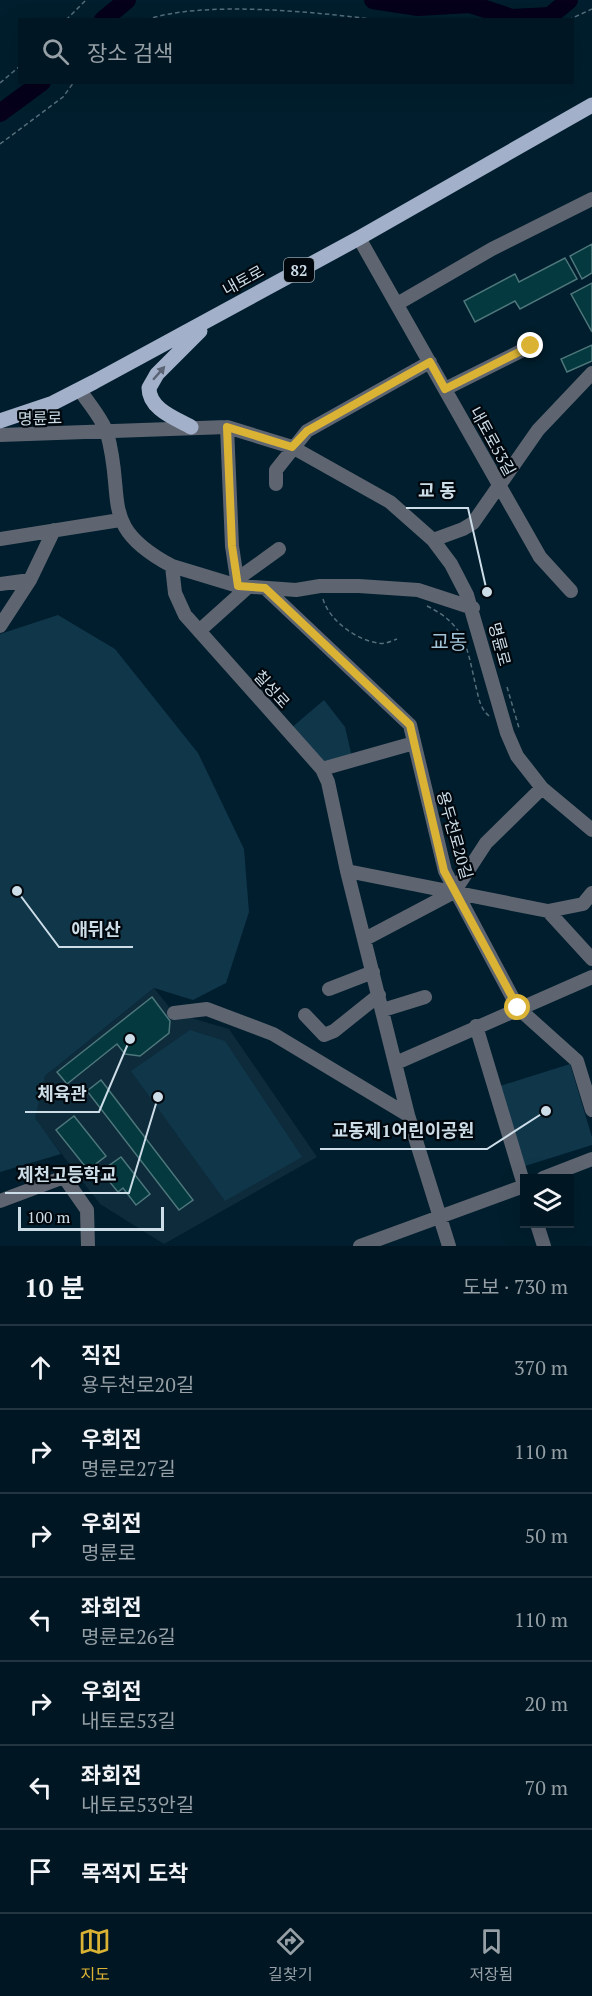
<!DOCTYPE html>
<html lang="ko">
<head>
<meta charset="utf-8">
<style>
	:root { --surface:#001622; --page:#0a1f2a; --text:#f1f3f6; --muted:#959fa5; --line:#223540; --accent:#dab334 }
	body { margin:0; font-family:"PT Serif","Noto Sans KR",serif; background:var(--page); color:var(--text) }
	.controls { position:absolute; right:18px; bottom:18px; display:grid; overflow:hidden; border-radius:0px; box-shadow:0 6px 24px #0002 }
	.controls button { width:54px; height:54px; display:grid; place-items:center; padding:0; border:0; border-bottom:2px solid var(--line); background:var(--surface); color:var(--text); font:30px sans-serif }
	.scale { position:absolute; left:18px; bottom:15px; width:146px; box-sizing:border-box; padding-left:6px; border:3px solid #ccdde8; border-top:0; font-size:16px; line-height:21px; white-space:nowrap; color:#ccdde8; -webkit-text-stroke:4px #00070d; paint-order:stroke }
	.stop { position:absolute; width:18px; height:18px; margin:-14px; border:4px solid #dab334; border-radius:50%; background:#fff }
	.stop.end { background:#dab334; border-color:#fff; box-shadow:0 2px 6px #0008 }
	.list { margin:0; padding:0; list-style:none }
	h2 { display:flex; justify-content:space-between; align-items:center; height:78px; margin:0; padding:0 24px; font-size:26px }
	h2 small { font-size:20px; font-weight:400; color:var(--muted) }
	.list li { display:grid; grid-template-columns:39px 1fr auto; gap:18px; align-items:center; box-sizing:border-box; height:84px; padding:0 24px; border-top:2px solid var(--line) }
	.list b { display:block; font-size:22px; white-space:nowrap }
	.list p { margin:0; font-size:20px; white-space:nowrap; color:var(--muted) }
	.list em { font-size:20px; font-style:normal; color:var(--muted) }
	.icon { flex:none; width:33px; height:33px; fill:none; stroke:currentColor; stroke-width:2; stroke-linecap:round; stroke-linejoin:round }
	.map { position:relative; flex:none; width:592px; height:1246px; overflow:hidden }
	.search { position:absolute; background:var(--surface); box-shadow:0 6px 24px #0002; left:18px; right:18px; top:18px; height:66px; display:flex; align-items:center; gap:15px; box-sizing:border-box; padding:0 21px; border-radius:0px; color:var(--muted); font-size:22px }
	.sheet { height:666px; background:var(--surface) }
	nav { display:flex; justify-content:space-around; align-items:center; box-sizing:border-box; height:84px; border-top:2px solid var(--line); background:var(--surface); font-size:16px; color:var(--muted) }
	nav a { display:grid; justify-items:center; gap:3px }
	nav .on { color:var(--accent) }
	.map>svg:first-child { display:block }
	.built { fill:#0d2b3a }
	.green { fill:#10364a }
	.lines { fill:none; stroke-linecap:round; stroke-linejoin:round }
	.river { stroke:#06001b; stroke-width:18 }
	.building { fill:#03393f; stroke:#4e777c; stroke-width:1.5 }
	.path { stroke:#556d7a; stroke-width:1.5; stroke-dasharray:4.5 3; stroke-linecap:butt }
	.minor { stroke:#5e6571; stroke-width:14 }
	.major { stroke:#a3b0c9; stroke-width:15 }
	.oneway { fill:#5a6474 }
	.route { stroke:#dab334; stroke-width:8 }
	.labels { text-anchor:middle; dominant-baseline:central; stroke-width:4.5; stroke-linejoin:round; paint-order:stroke }
	.shield { fill:#00070d; stroke:#8f9da6; stroke-width:1.5 }
	.shield-label { font-size:15px; font-weight:bold; fill:#ccdde8 }
	.street-label { font-size:16px; fill:#ccdde8; stroke:#00070d }
	.quarter-label { font-size:20px; fill:#a1c3d8; stroke:#00070d }
	.leader { fill:none; stroke:#ccdde8; stroke-width:2 }
	.callout-dot { fill:#ccdde8; stroke:#00070d; stroke-width:2 }
	.callout-label { font-size:18px; text-anchor:middle; font-weight:bold; fill:#ccdde8; stroke:#00070d; stroke-width:4.5; stroke-linejoin:round; paint-order:stroke }
</style>
</head>
<body>
<div class="map">
<svg width="592" height="1246" viewBox="0 0 592 1246">
	<rect width="100%" height="100%" fill="#001e2d"/>
	<!-- built -->
	<path class="built" d="M154,988l20,25 55,16 88,128 -153,87 -64,-40 -66,-86 11,-42z"/>
	<!-- green -->
	<path class="green" d="M58,615l57,34 83,104 46,96 5,63 -23,71 -33,17 -39,-12 -109,88 -10,42 26,36 -61,18v-538z
		M324,700l21,27 7,30 -27,9 -35,-37z
		M190,1030l35,11 77,116 -77,44 -94,-130z
		M570,1064l22,73v8l-67,21 -25,-80z"/>
	<g class="lines">
		<!-- river -->
		<path class="river" d="M373,0l45,7 52,-3 42,14 38,-2 19,-16
			M103,20l24,-20
			M0,113l42,-31"/>
	</g>
	<!-- building -->
	<path class="building" d="M592,244v29l-10,6 -12,-23z
		M565,258l12,21 -57,30 -5,-8 -40,21 -11,-21 51,-27 4,8z
		M592,283v49l-21,-38z
		M592,345v16l-25,11 -6,-13z
		M152,997l18,24 -1,12 -29,23 -15,-2 -8,-10 -50,40 -10,-12z
		M101,1080l92,120 -14,10 -92,-119z
		M74,1116l32,40 -18,14 -32,-40z
		M121,1157l29,37 -14,11 -13,-17 -5,4 -10,-12 6,-4 -7,-9z"/>
	<g class="lines">
		<!-- path -->
		<path class="path" d="M66,20l20,-20
			M146,20c55,-20 170,-8 233,0
			M568,20l24,-11
			M0,83l20,-17
			M0,144l63,-47 11,-15
			M323,599c6,21 33,41 55,44 6,2 13,-2 19,-4
			M427,606c39,19 40,42 49,81 3,12 4,21 13,29
			M507,687l12,41"/>
		<!-- minor -->
		<path class="minor" d="M359,238l181,319 31,34
			M397,304l95,-55 100,-50
			M445,389l86,-43
			M80,390c8,13 22,28 27,43 19,67 -10,93 65,133l3,27 10,22 137,154 6,13 19,89 61,244 41,131
			M227,427l5,119 6,40
			M0,435l227,-8 65,20 98,55 43,38 18,24 16,31 40,138 10,23 25,32 50,42
			M276,484v-14l31,-39 123,-69
			M0,539l120,-19
			M433,540l30,-11 10,-6 65,-93 54,-57
			M172,566l66,20 58,4 24,-4h39l59,4 55,18
			M236,580l43,-31
			M0,584l30,-4
			M265,588l145,137 35,146 73,137 59,53 15,49
			M0,626l30,-46 24,-50
			M199,631l49,-44
			M322,769l92,-26
			M347,871l201,40 35,-7 9,-11
			M548,911l44,48
			M365,939l89,-47 32,-49 56,-55
			M329,989l44,-17
			M383,1010l42,-13
			M174,1013l33,-4 66,25 135,81
			M305,1015l19,20 10,-4 45,-36
			M476,1026l48,159
			M396,1063l196,-86
			M543,1178l49,-19
			M0,1201l64,-24 23,33 1,36
			M537,1224l7,22
			M360,1246l164,-60"/>
		<!-- major -->
		<path class="major" d="M0,421l53,-18 41,-21 265,-144 233,-133
			M191,427c-16,-9 -42,-18 -42,-39l8,-14 43,-43"/>
	</g>
	<!-- one-way arrows -->
	<defs><path id="oneway-solid" d="M-6-.8H1V-3.2L6.5 0L1 3.2V.8H-6Z" transform="scale(1.5)"/></defs>
	<use class="oneway" href="#oneway-solid" transform="translate(159 373) rotate(-49)"/>
	<g class="lines">
		<!-- route -->
		<path class="route" d="M518,1008l-74,-137 -34,-146 -145,-137 -27,-2 -6,-40 -5,-119 65,20 15,-16 123,-69 15,27 86,-43"/>
	</g>
	<g class="labels">
		<!-- shield labels -->
		<rect class="shield" x="284" y="258" width="30" height="24" rx="4.5"/>
		<g class="shield-label">
			<text x="299" y="270">82</text>
		</g>
		<!-- street labels -->
		<g class="street-label">
			<text transform="translate(243 280) rotate(-29)">내토로</text>
			<text transform="translate(40 418) rotate(-1)">명륜로</text>
			<text transform="translate(493 441) rotate(61)">내토로53길</text>
			<text transform="translate(500 644) rotate(75)">명륜로</text>
			<text transform="translate(272 689) rotate(48)">칠성로</text>
			<text transform="translate(455 835) rotate(74)">용두천로20길</text>
		</g>
		<!-- quarter labels -->
		<g class="quarter-label">
			<text x="449" y="641">교동</text>
		</g>
	</g>
	<!-- callouts -->
	<path class="leader" d="M487 592L468 508H406M17 891L59 947H133M130 1039L99 1112H25M546 1111L487 1149H320M158 1097L129 1193H5"/>
	<g class="callout-dot">
		<circle cx="487" cy="592" r="6"/>
		<circle cx="17" cy="891" r="6"/>
		<circle cx="130" cy="1039" r="6"/>
		<circle cx="546" cy="1111" r="6"/>
		<circle cx="158" cy="1097" r="6"/>
	</g>
	<g class="callout-label">
		<text x="437" y="497">교 동</text>
		<text x="96" y="936">애뒤산</text>
		<text x="62" y="1100">체육관</text>
		<text x="403" y="1137">교동제1어린이공원</text>
		<text x="67" y="1181">제천고등학교</text>
	</g>
</svg>
<div class="controls">
<button><svg class="icon" aria-label="layers" viewBox="0 0 24 24"><path d="M12 4l9 5-9 5-9-5zM3 14l9 5 9-5"/></svg></button>
</div>
<div class="scale">100 m</div>
<div class="stop" style="left:518px;top:1008px"></div>
<div class="stop end" style="left:531px;top:346px"></div>
<div class="search"><svg class="icon" aria-label="search" viewBox="0 0 24 24"><circle cx="10" cy="10" r="6"/><path d="M15 15l6 6"/></svg>장소 검색</div>
</div>
<section class="sheet">
<h2>10 분<small>도보 · 730 m</small></h2>
<ul class="list">
<li><svg class="icon" aria-label="ahead" viewBox="0 0 24 24"><path d="M12 20V5M6 11l6-6 6 6"/></svg><div><b>직진</b><p>용두천로20길</p></div><em>370 m</em></li>
<li><svg class="icon" aria-label="right" viewBox="0 0 24 24"><path d="M7 20v-9h11M14 6l5 5-5 5"/></svg><div><b>우회전</b><p>명륜로27길</p></div><em>110 m</em></li>
<li><svg class="icon" aria-label="right" viewBox="0 0 24 24"><path d="M7 20v-9h11M14 6l5 5-5 5"/></svg><div><b>우회전</b><p>명륜로</p></div><em>50 m</em></li>
<li><svg class="icon" aria-label="left" viewBox="0 0 24 24"><path d="M17 20v-9H6M10 6l-5 5 5 5"/></svg><div><b>좌회전</b><p>명륜로26길</p></div><em>110 m</em></li>
<li><svg class="icon" aria-label="right" viewBox="0 0 24 24"><path d="M7 20v-9h11M14 6l5 5-5 5"/></svg><div><b>우회전</b><p>내토로53길</p></div><em>20 m</em></li>
<li><svg class="icon" aria-label="left" viewBox="0 0 24 24"><path d="M17 20v-9H6M10 6l-5 5 5 5"/></svg><div><b>좌회전</b><p>내토로53안길</p></div><em>70 m</em></li>
<li><svg class="icon" aria-label="arrive" viewBox="0 0 24 24"><path d="M6 21V4h12l-3 4 3 4H6"/></svg><div><b>목적지 도착</b></div></li>
</ul>
</section>
<nav>
<a class="on"><svg class="icon" aria-label="map" viewBox="0 0 24 24"><path d="M3 6l6-2 6 2 6-2v14l-6 2-6-2-6 2zM9 4v14M15 6v14"/></svg>지도</a>
<a><svg class="icon" aria-label="directions" viewBox="0 0 24 24"><path d="M12 3l9 9-9 9-9-9zM9 14v-3h6M13 9l2 2-2 2"/></svg>길찾기</a>
<a><svg class="icon" aria-label="saved" viewBox="0 0 24 24"><path d="M7 4h10v16l-5-4-5 4z"/></svg>저장됨</a>
</nav>
</body>
</html>
